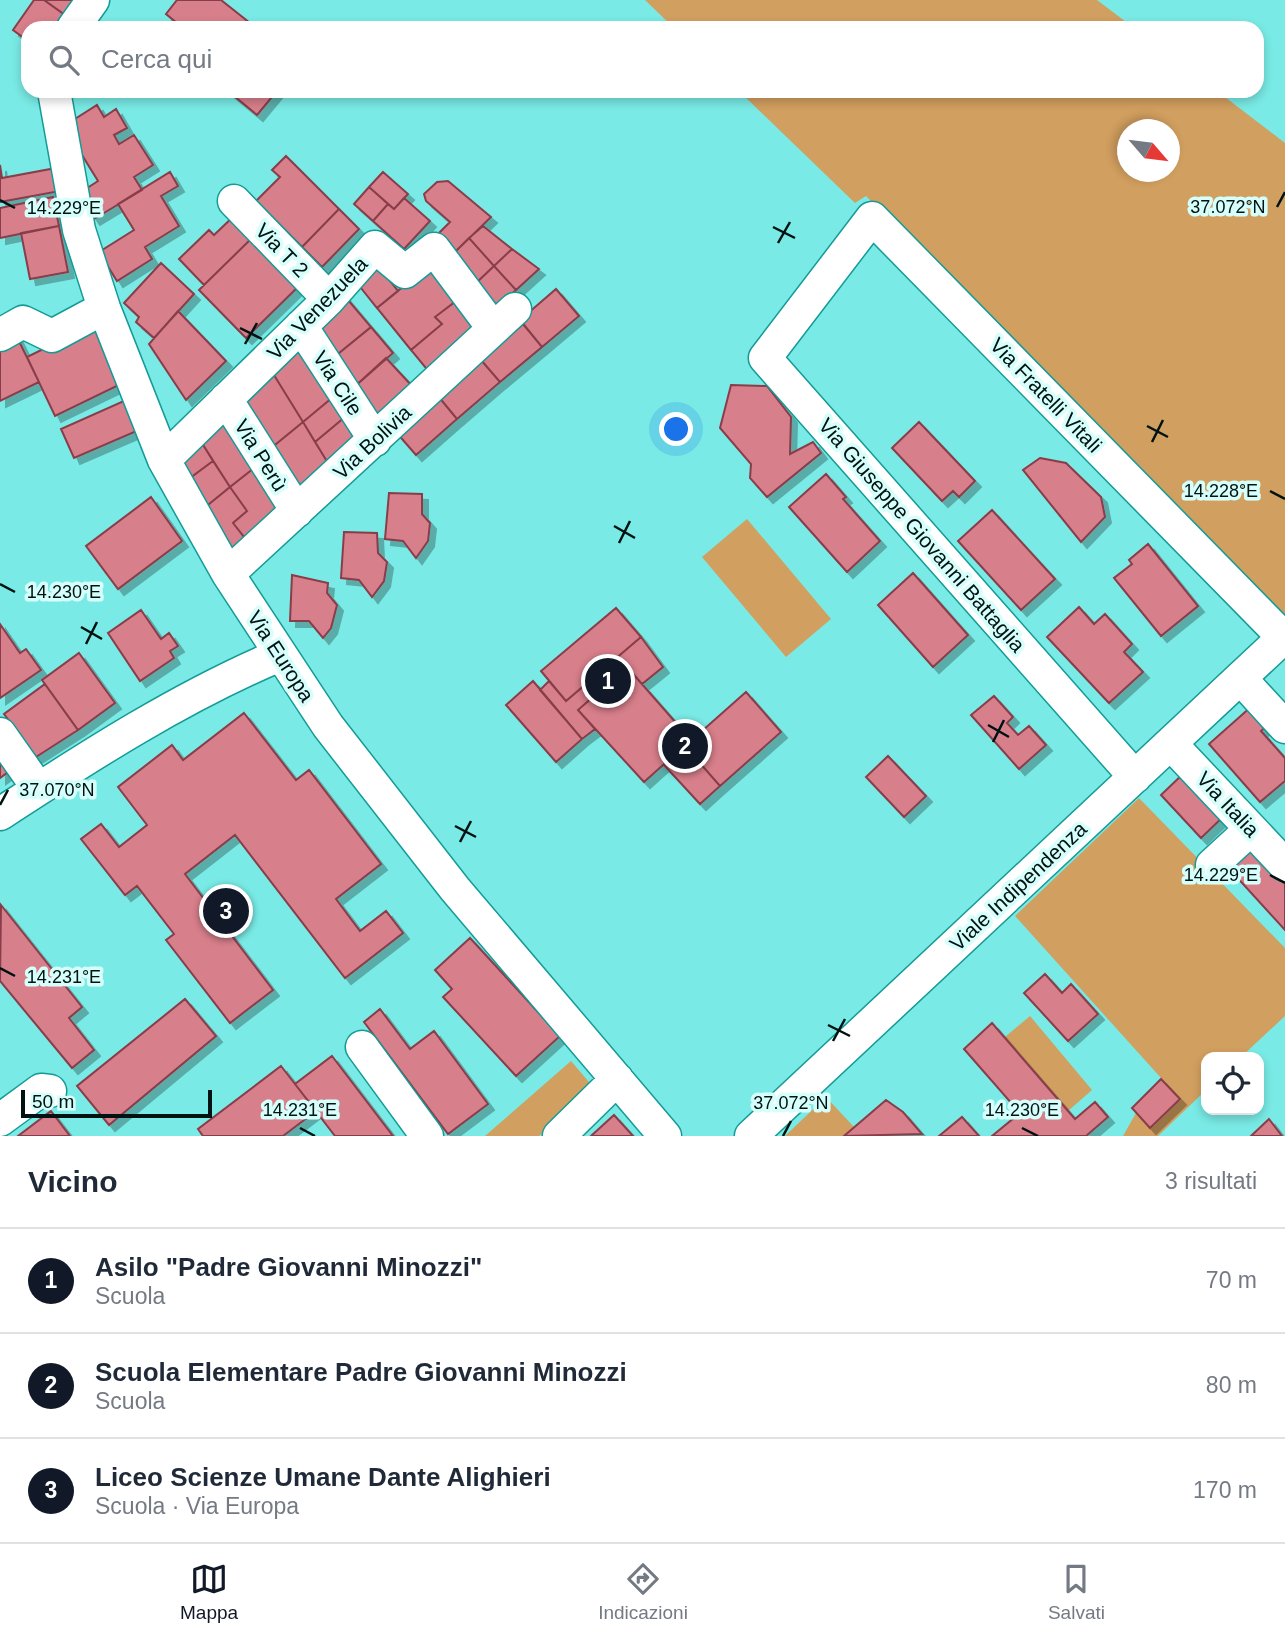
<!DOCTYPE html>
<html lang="it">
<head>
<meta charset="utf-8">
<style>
	:root { --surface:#fff; --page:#f6f6f7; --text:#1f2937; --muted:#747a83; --line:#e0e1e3; --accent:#111827 }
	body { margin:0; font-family:Arial,sans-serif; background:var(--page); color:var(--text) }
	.controls { position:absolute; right:21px; bottom:21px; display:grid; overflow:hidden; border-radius:14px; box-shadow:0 4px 10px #0003 }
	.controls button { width:63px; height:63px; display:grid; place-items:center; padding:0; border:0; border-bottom:2px solid var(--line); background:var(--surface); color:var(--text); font:35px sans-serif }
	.compass { position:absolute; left:1117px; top:119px; width:63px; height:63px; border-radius:50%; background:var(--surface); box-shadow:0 4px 10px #0003; rotate:118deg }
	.scale { position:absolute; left:21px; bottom:18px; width:191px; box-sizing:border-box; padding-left:7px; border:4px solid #001312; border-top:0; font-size:19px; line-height:24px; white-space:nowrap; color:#001312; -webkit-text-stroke:5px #d6fffc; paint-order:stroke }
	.you { position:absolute; left:677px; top:430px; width:24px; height:24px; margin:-18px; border:5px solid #fff; border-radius:50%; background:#1a73e8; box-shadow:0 0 0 10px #1a73e833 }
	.badge { display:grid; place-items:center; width:46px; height:46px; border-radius:50%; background:var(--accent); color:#fff; font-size:23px; font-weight:700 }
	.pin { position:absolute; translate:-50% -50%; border:4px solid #fff; box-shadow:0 2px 7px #0006 }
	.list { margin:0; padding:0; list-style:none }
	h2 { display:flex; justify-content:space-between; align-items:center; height:91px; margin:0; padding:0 28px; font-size:30px }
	h2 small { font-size:23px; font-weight:400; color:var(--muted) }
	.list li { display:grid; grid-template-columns:46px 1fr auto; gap:21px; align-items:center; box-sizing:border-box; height:105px; padding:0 28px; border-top:2px solid var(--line) }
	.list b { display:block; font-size:26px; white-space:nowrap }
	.list p { margin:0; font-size:23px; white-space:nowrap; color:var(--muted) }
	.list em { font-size:23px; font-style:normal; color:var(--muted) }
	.icon { flex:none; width:38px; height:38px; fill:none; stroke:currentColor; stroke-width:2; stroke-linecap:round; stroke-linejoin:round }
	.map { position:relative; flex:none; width:1285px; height:1136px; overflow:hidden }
	.search { position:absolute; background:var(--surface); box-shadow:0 4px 10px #0003; left:21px; right:21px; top:21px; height:77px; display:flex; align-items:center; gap:18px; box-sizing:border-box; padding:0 24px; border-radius:21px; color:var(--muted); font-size:26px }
	.sheet { height:406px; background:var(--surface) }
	nav { display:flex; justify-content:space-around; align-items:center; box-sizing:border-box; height:98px; border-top:2px solid var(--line); background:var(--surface); font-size:19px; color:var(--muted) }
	nav a { display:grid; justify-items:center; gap:4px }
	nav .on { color:var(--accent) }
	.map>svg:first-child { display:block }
	.green { fill:#d19f5f; fill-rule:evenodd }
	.building { fill:#d77f8b; stroke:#893d4a; stroke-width:2; filter:url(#shadow) }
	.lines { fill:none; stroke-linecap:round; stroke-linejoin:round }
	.minor-casing { stroke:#149b97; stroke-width:35 }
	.minor { stroke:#fff; stroke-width:32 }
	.ticks { fill:none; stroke:#001312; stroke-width:2.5 }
	.labels { text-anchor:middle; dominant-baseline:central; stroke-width:7; stroke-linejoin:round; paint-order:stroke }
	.street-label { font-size:21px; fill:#001312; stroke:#d6fffc }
	.ticks-label { font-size:18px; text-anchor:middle; fill:#001312; stroke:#d6fffc; stroke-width:7; stroke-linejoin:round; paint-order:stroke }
</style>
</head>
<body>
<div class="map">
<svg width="1285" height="1136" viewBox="0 0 1285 1136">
	<defs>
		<filter id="shadow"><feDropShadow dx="6" dy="6" stdDeviation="0" flood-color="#0004"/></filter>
	</defs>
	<rect width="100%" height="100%" fill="#79eae5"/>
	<!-- green -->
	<path class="green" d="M645,0h452l37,28h-460z
		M739,91h478l68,52v471l-5,5 -414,-423 -11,7zM1128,130h42v42h-42z
		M747,519l84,100 -45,38 -84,-100z
		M1139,798l146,150v68l-44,41h-35v33l-48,46h-35l13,-23 14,14 30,-28 -165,-183z
		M1030,1016l62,74 -24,21 -63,-74z
		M571,1061l23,27 -55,48h-54z
		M826,1097l28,30 -10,9h-59z"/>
	<!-- building -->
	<path class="building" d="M34,0h10l21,15 -10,13h-27v13l-15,-11z
		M44,0h31l-10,15z
		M177,0h44l29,23 -3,5h-64l-17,-14z
		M228,91h49l-20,24z
		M97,105l7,12 12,-8 11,19 -13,7 5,9 15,-9 19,30 -19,12 8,13 -48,29 -16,-25 20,-13 -34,-55z
		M286,156l53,53 -37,38 -46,-46 24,-24 -8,-7z
		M0,165l2,13 54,-10 4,23 -60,11z
		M170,172l8,14 -17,10 18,30 -34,21 7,12 -35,22 -18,-29 35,-22 -16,-26z
		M383,172l25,22 -14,15 -25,-22z
		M448,181l43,36 -38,37 -14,-21 11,-11 -24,-21 -2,-7 13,-12z
		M369,187l19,17 -15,17 -19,-17z
		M53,197l6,29 -59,12v-30z
		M404,198l26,23 -26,28 -31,-28 15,-17 6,5z
		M339,209l20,20 -37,38 -20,-20z
		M235,215l20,20 -51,50 -25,-26 30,-29 5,5z
		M59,226l9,46 -38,7 -9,-46z
		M483,226l29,23 -18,17 -25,-28z
		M255,235l47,48 -56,55 -47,-48z
		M469,238l25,28 -21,20 -20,-32z
		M512,249l27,20 -23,21 -22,-24z
		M161,263l33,31 -40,44 -18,-16 3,-5 -15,-14z
		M432,263l28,35 -25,19 7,7 -31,26 -34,-42z
		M378,266l20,25 -21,17 -20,-25z
		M494,266l22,24 -25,23 -18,-27z
		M556,289l23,27 -37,31 -22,-27z
		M343,294l28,33 -38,31 -20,-32z
		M460,298l22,27 -52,48 -19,-23 31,-26 -7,-7z
		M178,311l48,50 -40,39 -37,-56z
		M98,322l29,59 -72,35 -28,-59z
		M523,324l19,23 -42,35 -19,-22z
		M371,327l22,26 -41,36 -19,-31z
		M15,333l24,49 -39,19v-61z
		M299,339l34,58 -30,25 -34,-55z
		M386,358l26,28 -40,35 -20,-32z
		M481,360l19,22 -43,37 -19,-23z
		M269,367l34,55 -33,27 -32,-52z
		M731,385l36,1 24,31 -1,37 23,-12 8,11 -54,44 -17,-19 1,-14 -31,-36z
		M438,396l19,23 -41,36 -20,-23z
		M333,397l12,20 -30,25 -12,-20z
		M126,400l13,30 -65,28 -13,-29z
		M226,414l32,51 -28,22 -30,-47z
		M345,417l12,19 -29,27 -13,-21z
		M303,422l28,46 -33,29 -28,-48z
		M919,422l56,59 -16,16 -6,-6 -11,10 -50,-53z
		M200,440l13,21 -27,20 -10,-17z
		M1040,458l26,5 35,34 4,20 -24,25 -58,-72z
		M213,461l17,26 -27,22 -17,-28z
		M258,465l28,43 -38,34 -15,-19 14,-12 -17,-24z
		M826,474l20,23 -3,2 37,42 -33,31 -58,-65z
		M230,487l17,24 -14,12 15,19 -17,15 -28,-48z
		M389,493l33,1v20l8,9 -2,18 -12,17 -13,-17 -18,-2z
		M151,497l31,44 -64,48 -32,-43z
		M992,510l63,69 -34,31 -63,-69z
		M344,532l33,1 1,20 9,9 -3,19 -12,16 -13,-17 -18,-2z
		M1148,544l50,62 -37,30 -47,-58 18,-14 -3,-4z
		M913,573l55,62 -35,32 -55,-62z
		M292,575l36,8 -1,10 10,12 -6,23 -8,10 -14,-17h-19z
		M1079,607l15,17 11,-10 27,30 -8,8 19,20 -34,31 -62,-66z
		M616,608l25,29 -75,64 -25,-30z
		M141,610l20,29 8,-6 9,13 -8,5 4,7 -34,23 -32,-48z
		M0,624l20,29 6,-4 15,21 -41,28z
		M641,637l22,30 -21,17 -15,-17 -49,43 17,19 -13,10 -42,-49 9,-9 17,20z
		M79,653l36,50 -37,27 -36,-50z
		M627,667l64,73 -47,42 -66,-72z
		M533,681l49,58 -26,23 -50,-57z
		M45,684l33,46 -42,27 -32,-43z
		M746,692l35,40 -61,54 -35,-40z
		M994,696l19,21 -6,6 11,12 11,-9 17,19 -27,24 -48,-54z
		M1252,706l16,19 -7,6 24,27v23l-25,21 -51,-58z
		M244,713l52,67 13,-10 72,94 -45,35 24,32 26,-20 17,22 -58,45 -110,-143 -50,39 88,116 -43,33 -64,-83 8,-6 -37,-48 -12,9 -44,-56 20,-15 18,23 28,-22 -29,-38 54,-42 11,15z
		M685,746l35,40 -20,18 -36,-39z
		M0,747l15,20 -15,11z
		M888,756l38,40 -22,21 -38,-40z
		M1186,771l40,43 -25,24 -40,-43z
		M1248,839l37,40v51l-62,-68z
		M1,905l81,102 -13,11 25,32 -22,18 -72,-87z
		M470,938l90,98 -44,40 -73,-79 9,-8 -17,-19z
		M1045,974l17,19 9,-9 27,30 -30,27 -44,-48z
		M185,999l31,37 -107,89 -32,-39z
		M380,1009l30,40 24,-18 54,73 -40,30 -84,-112z
		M992,1023l83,96 20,-17 13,15 -22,19h-94l28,-23 -56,-64z
		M332,1056l61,80h-58l-40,-52z
		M281,1066l35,45 -33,25h-80l-5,-7z
		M1161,1079l19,20 -30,29 -18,-20z
		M886,1100l17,12 19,22 -78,2z
		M51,1111l19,25h-52z
		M614,1115l19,21h-42z
		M962,1117l17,19h-40z
		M1269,1119l13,17h-31z"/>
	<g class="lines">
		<defs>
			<path id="minor" d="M73,28l20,-28
				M54,91l25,139 25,78 60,152 64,114 100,152 127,163 210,247
				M234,201l95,98
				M301,326l74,114
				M0,335l23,-13 29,14 52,-28
				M226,399l71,112
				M164,460l165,-161 46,-52 30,25 29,-23 59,79
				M228,574l287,-265
				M1241,679l44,48
				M0,734l38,54
				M1171,744l114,121
				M1135,777l-370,-419 107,-140 412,420
				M0,814c89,-58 182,-118 280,-159
				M1212,865l39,-36
				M362,1047l65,89
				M0,1120l41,-30 9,1
				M559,1136l58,-57
				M751,1136l534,-500"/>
		</defs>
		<!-- minor casing -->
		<use href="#minor" class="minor-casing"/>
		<!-- minor -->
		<use href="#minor" class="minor"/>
	</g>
	<!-- ticks -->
	<path class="ticks" d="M0,200l15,8M1277,207l8,-15M773,227l22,11M778,243l12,-21M240,328l22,11M245,344l12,-21M1147,426l21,11M1152,442l11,-22M1270,491l15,8M614,526l21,12M619,543l11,-22M0,584l15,8M81,627l21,12M86,644l11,-22M988,725l21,12M993,742l11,-22M0,805l8,-15M455,826l21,11M460,842l11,-21M1270,875l15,8M0,968l15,8M828,1025l22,11M833,1041l12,-22M300,1128l15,8M1022,1128l16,8M783,1136l8,-15"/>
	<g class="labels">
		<!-- street labels -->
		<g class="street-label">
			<text transform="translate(282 250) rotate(46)">Via T 2</text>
			<text transform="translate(317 308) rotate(-46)">Via Venezuela</text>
			<text transform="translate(338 383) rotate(57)">Via Cile</text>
			<text transform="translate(1046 395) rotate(46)">Via Fratelli Vitali</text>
			<text transform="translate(372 442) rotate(-43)">Via Bolivia</text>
			<text transform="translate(261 455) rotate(58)">Via Perù</text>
			<text transform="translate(922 535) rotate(49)">Via Giuseppe Giovanni Battaglia</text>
			<text transform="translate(281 656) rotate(57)">Via Europa</text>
			<text transform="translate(1228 804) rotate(47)">Via Italia</text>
			<text transform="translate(1018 886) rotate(-43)">Viale Indipendenza</text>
		</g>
	</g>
	<g class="ticks-label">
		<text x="1228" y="213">37.072°N</text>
		<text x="64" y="214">14.229°E</text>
		<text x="1221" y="497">14.228°E</text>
		<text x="64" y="598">14.230°E</text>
		<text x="57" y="796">37.070°N</text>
		<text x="1221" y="881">14.229°E</text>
		<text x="64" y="983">14.231°E</text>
		<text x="791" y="1109">37.072°N</text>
		<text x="300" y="1116">14.231°E</text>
		<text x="1022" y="1116">14.230°E</text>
	</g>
</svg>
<div class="controls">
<button><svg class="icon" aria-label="locate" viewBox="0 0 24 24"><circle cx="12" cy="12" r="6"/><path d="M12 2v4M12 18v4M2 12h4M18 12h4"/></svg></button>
</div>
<svg class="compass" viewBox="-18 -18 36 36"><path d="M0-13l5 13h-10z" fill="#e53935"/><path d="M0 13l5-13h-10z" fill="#747a83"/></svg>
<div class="scale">50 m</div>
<div class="you"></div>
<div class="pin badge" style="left:608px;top:681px">1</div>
<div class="pin badge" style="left:685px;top:746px">2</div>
<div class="pin badge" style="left:226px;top:911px">3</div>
<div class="search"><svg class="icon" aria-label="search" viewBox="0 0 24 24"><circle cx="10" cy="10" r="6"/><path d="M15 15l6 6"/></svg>Cerca qui</div>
</div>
<section class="sheet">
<h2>Vicino<small>3 risultati</small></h2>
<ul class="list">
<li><span class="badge">1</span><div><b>Asilo &quot;Padre Giovanni Minozzi&quot;</b><p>Scuola</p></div><em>70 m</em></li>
<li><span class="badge">2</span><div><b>Scuola Elementare Padre Giovanni Minozzi</b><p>Scuola</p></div><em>80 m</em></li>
<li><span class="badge">3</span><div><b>Liceo Scienze Umane Dante Alighieri</b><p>Scuola · Via Europa</p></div><em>170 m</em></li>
</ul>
</section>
<nav>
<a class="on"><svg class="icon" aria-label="map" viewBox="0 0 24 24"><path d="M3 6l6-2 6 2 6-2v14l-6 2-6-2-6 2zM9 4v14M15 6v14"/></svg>Mappa</a>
<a><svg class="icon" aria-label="directions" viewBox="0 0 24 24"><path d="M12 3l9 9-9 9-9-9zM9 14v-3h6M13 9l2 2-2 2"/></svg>Indicazioni</a>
<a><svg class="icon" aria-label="saved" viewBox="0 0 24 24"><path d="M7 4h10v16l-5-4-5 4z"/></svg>Salvati</a>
</nav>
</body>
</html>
